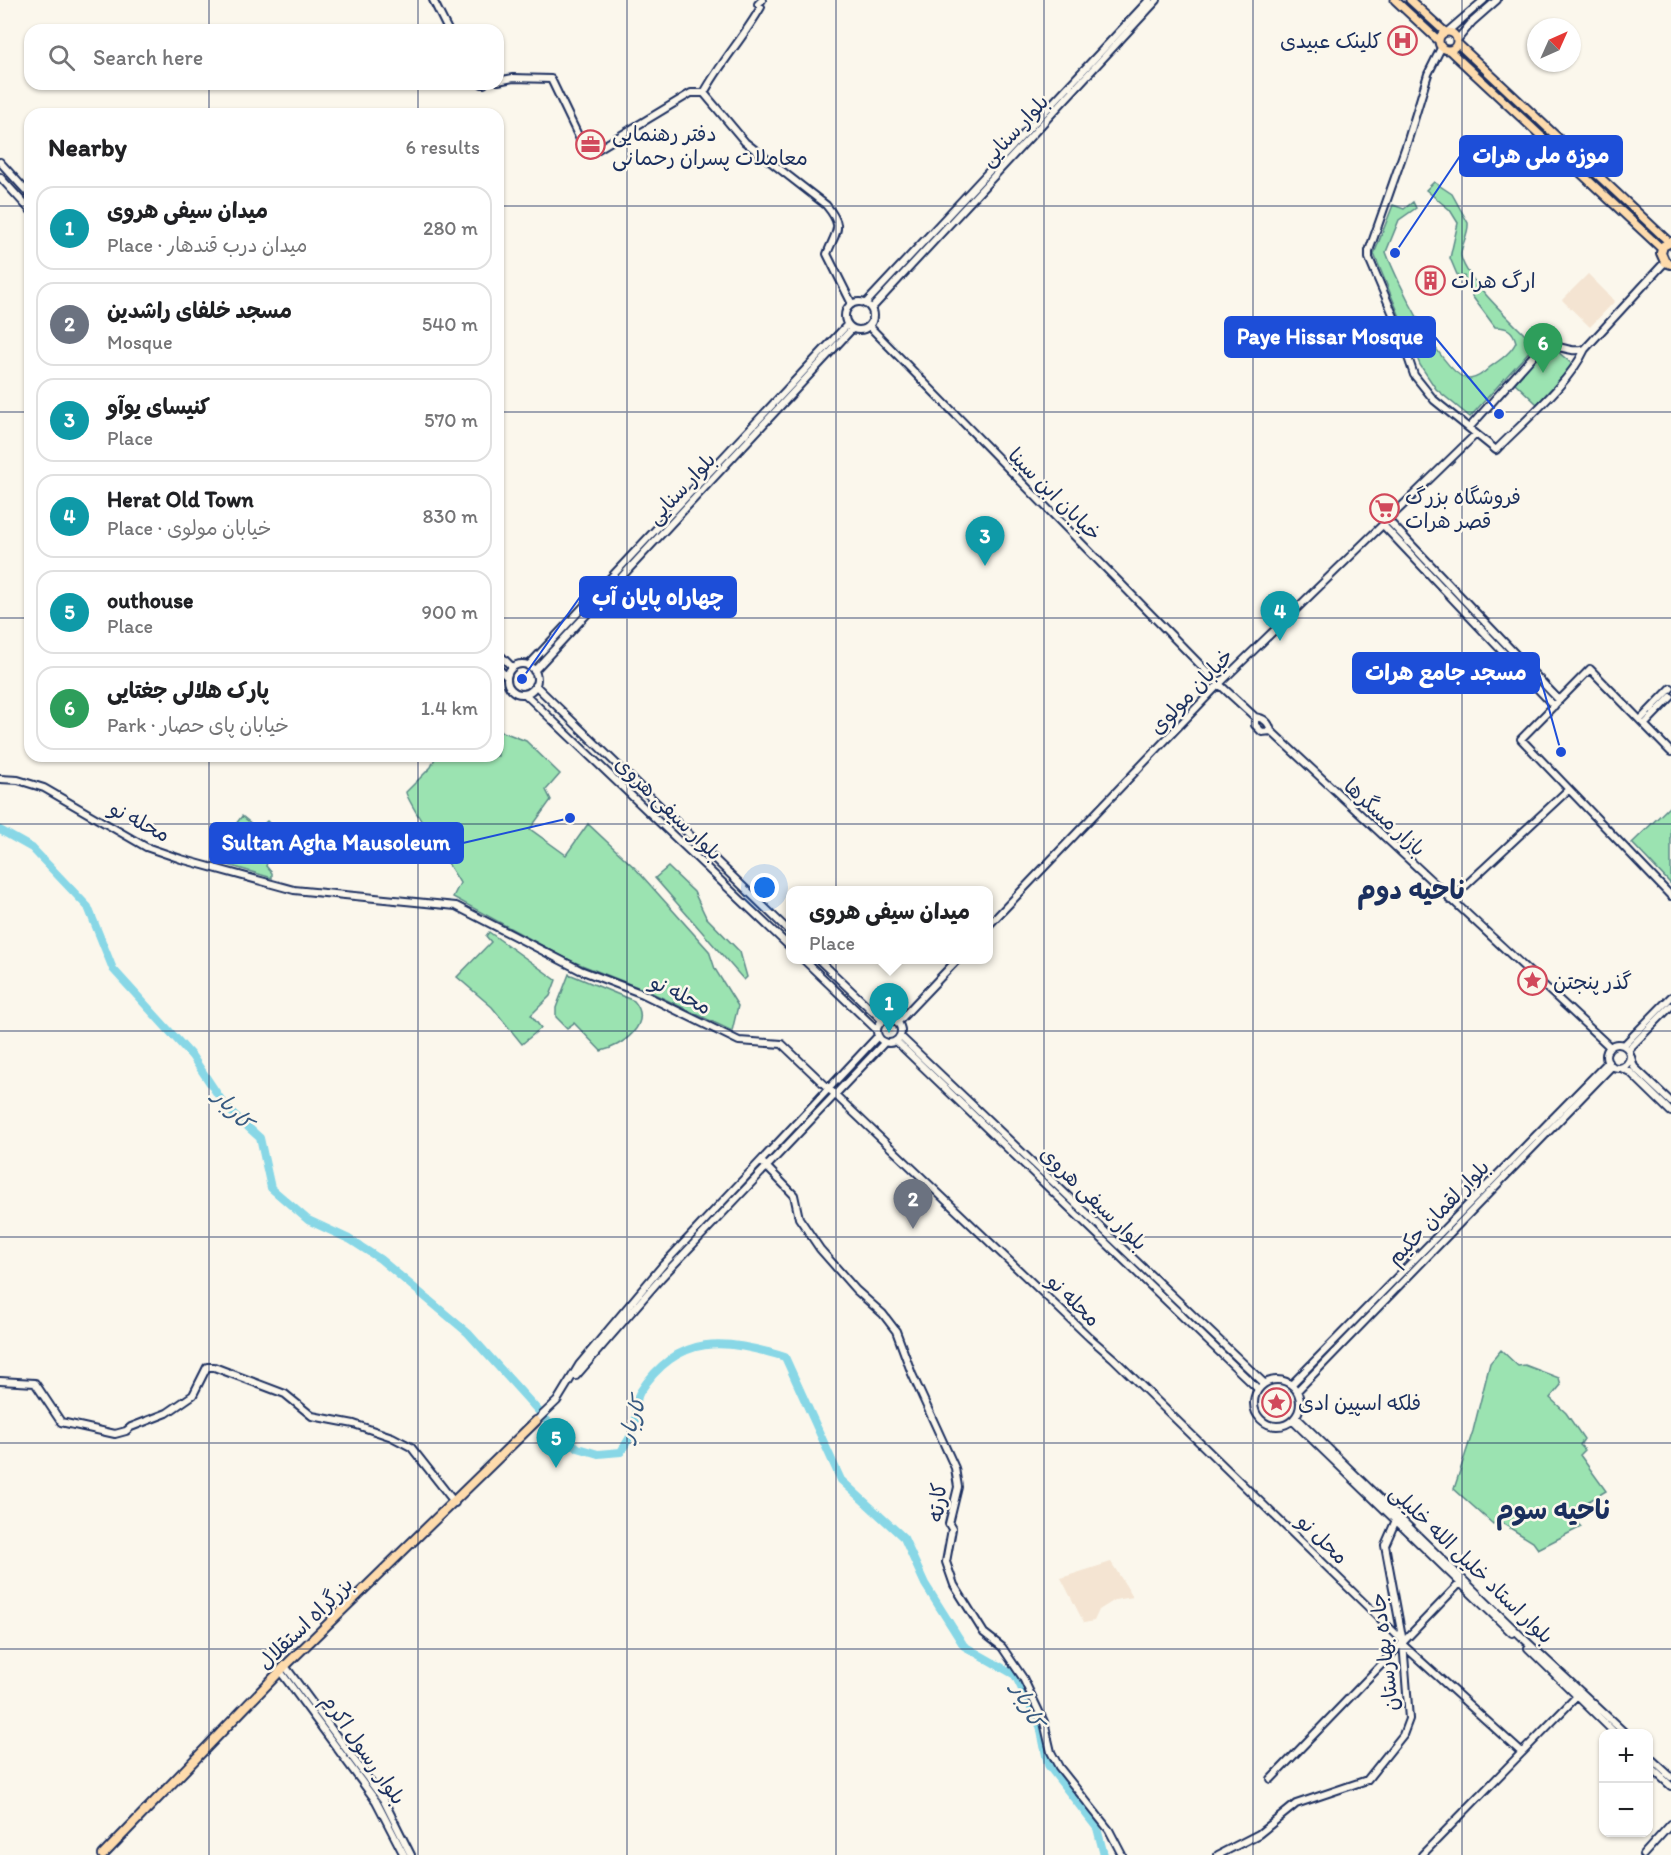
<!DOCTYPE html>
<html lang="en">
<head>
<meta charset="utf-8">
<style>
	:root { --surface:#fff; --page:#f2f2f2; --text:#202124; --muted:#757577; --line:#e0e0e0; --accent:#d1495b }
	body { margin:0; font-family:Itim,"Playpen Sans Arabic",sans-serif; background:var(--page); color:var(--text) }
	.controls { position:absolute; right:18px; bottom:18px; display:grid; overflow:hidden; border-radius:12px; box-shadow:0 2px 4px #0004 }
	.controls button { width:54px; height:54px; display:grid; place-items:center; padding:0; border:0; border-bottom:2px solid var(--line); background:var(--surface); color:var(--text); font:30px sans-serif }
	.compass { position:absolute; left:1527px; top:18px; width:54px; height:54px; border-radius:50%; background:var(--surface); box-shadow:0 2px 4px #0004; rotate:45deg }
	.you { position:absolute; left:765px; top:888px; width:21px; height:21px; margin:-15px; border:4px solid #fff; border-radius:50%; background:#1a73e8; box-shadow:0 0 0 9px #1a73e833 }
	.badge { display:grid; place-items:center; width:39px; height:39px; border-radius:50%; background:var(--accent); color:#fff; font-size:20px; font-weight:700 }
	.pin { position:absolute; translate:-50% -50px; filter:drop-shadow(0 2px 3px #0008) }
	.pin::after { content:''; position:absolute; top:32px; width:21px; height:18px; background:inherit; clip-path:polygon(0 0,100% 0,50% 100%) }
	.popup { position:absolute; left:786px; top:886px; width:207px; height:78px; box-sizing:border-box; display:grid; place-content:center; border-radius:12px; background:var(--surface); filter:drop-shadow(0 2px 4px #0005); font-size:20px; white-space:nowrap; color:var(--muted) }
	.popup b { font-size:22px; color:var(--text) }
	.popup::after { content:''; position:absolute; left:50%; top:100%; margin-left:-12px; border:12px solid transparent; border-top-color:var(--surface) }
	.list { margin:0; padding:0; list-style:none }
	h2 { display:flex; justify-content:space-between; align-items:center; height:78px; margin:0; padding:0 24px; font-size:26px }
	h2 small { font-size:20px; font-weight:400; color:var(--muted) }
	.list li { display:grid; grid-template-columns:39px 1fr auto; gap:18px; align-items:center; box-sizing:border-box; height:84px; margin:0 12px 12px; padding:0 12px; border:2px solid var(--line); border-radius:18px }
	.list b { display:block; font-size:22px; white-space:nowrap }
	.list p { margin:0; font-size:20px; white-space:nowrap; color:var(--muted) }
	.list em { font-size:20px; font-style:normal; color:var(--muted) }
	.icon { flex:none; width:33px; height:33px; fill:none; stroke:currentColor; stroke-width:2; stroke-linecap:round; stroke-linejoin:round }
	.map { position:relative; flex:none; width:1671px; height:1855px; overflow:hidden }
	.search { position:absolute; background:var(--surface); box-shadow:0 2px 4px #0004; left:24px; top:24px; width:480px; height:66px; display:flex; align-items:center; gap:15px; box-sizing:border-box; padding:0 21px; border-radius:18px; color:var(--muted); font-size:22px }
	.panel { position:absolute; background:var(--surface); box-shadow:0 2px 4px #0004; left:24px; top:108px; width:480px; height:654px; border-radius:18px }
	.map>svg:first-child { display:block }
	.built { fill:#f4e4d2 }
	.green { fill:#9be3b1; stroke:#5b8988; stroke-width:1.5 }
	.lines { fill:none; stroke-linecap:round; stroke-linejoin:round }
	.river { stroke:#88d7e6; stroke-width:8 }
	.secondary-casing { stroke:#1b2f5e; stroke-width:10 }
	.primary-casing { stroke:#1b2f5e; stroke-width:11 }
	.highway-casing { stroke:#1b2f5e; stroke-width:12 }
	.secondary { stroke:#fbf7ec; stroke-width:6 }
	.primary { stroke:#fedbac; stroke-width:7 }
	.highway { stroke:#fedbac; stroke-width:8 }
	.grid { fill:none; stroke:#1b2f5e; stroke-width:1.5; stroke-opacity:0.55 }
	.labels { text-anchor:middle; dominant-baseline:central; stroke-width:5; stroke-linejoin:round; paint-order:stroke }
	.poi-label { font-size:21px; fill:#1b2f5e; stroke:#fbf7ec; text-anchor:start }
	.street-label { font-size:21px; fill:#1b2f5e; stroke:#fbf7ec }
	.water-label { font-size:22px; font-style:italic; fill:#365980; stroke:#fbf7ec }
	.district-label { font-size:27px; font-weight:bold; fill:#1b2f5e; stroke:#fbf7ec }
	.leader { fill:none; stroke:#1d4ed8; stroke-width:2 }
	.callout-dot { fill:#1d4ed8; stroke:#fbf7ec; stroke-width:2 }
	.callout { fill:#1d4ed8; stroke:#1d4ed8; stroke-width:2 }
	.callout-label { font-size:22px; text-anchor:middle; font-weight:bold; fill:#fff }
</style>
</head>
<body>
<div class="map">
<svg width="1671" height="1855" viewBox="0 0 1671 1855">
	<rect width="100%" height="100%" fill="#fbf7ec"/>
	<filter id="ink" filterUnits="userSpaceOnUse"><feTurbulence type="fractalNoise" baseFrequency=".0167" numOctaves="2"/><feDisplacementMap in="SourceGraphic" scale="12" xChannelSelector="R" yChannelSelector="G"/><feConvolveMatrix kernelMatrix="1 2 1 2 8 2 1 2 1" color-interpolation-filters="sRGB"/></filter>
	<g filter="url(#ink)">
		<!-- built -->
		<path class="built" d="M1588,274l27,27 -25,26 -28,-27z
			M1111,1562l22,35 -18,3 -16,10 -5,11 -10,2 -23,-45z"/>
		<!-- green -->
		<path class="green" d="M1434,182l18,12 16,29c1,11 -7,21 -7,32 1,22 58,73 74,90l-65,72 -34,-28 -16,-24 -46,-111 19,-49 11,4 9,-7 3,6 -17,12 -13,32c9,24 57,127 84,127 7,-1 15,-7 20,-12 10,-7 21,-14 26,-25 -3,-12 -9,-15 -21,-15l-23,-31 1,-4 -9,-16 -6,1 -8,-19 8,-35 -8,-13 -24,-20z
			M1545,349l11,1 17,15 -36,39 -23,-22z
			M498,730l28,11 34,33 -14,16 5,10 -21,29 36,26 22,-31 47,44 74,83 6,18 23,37 -6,25 -82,-39 -81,-32 -116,-63 7,-14c-7,-13 -55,-84 -54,-91l25,-25 5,-11h62z
			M1671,805v79l-39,-41z
			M242,816l16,13 9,-8 11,11 -12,22 3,3 -3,9 6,7v5l-54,-16 7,-15 -9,-5 8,-11 5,2z
			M668,867l26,25 12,25 34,35 7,25 -3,3 -89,-102z
			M489,932l67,48 -6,16 -19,19 10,13 -19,16 -30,-37 -35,-30 34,-35 -5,-6z
			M569,974l65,27c20,23 -13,46 -33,50l-27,-28 -7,5 -11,-11v-9z
			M1501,1350l17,16 7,-1 34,13 2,7 -11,13 16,15 18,26 -4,6 5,5 -5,5 26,36 -37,22 12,14 -43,22 -5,-7 -36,-22 -4,4 -39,-35 19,-58 17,-68z"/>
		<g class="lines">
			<!-- river -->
			<path class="river" d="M0,830l32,18 56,59 25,62 79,87 34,51 34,31 11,50 37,32 41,19 31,20 88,74 84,93 26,22 20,6 23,-2c4,-8 11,-16 13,-24 4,-11 0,-27 6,-36 39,-60 85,-53 145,-35l56,123 63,58 21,46 39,62 51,29 25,51 8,39 49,63 7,27"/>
			<defs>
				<path id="secondary" d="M433,0l15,30
					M1447,32l37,-32
					M1457,40l15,-18 25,-22
					M1441,48l-13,26 -21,69 -38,108v7l26,61 19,56 20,25 62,50c28,-29 73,-66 89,-101l80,-87
					M498,81l15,-3 38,1 35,73 4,2 101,-61h13
					M482,84h2
					M704,93l41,49 81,63c19,23 10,25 1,49l25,50
					M704,93c17,-31 40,-56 57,-86l-3,-3 4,-4
					M0,162l30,33
					M0,177l30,33
					M845 316a14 14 0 1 1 28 0a14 14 0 1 1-28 0Z
					M865,304l284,-304
					M871,309l286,-309
					M869,326l350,358 36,33c9,1 14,5 16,14l339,316
					M1469,428l73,-82c16,-3 27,8 43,3
					M1388,520l171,180
					M1383,525l171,181
					M498,653l14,14
					M507 679a15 15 0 1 1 30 0a15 15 0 1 1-30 0Z
					M528,666l319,-341
					M498,668l9,9
					M534,671l318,-342
					M535,685l255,247
					M525,694l265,253
					M1255,717v8l7,7 9,-1
					M1640,720l31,-32
					M1645,724l26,-27
					M1671,752l-81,-83 -69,70 150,157
					M0,779l18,1 26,8 102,59 35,12 113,31 162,16 124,64 63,24 96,47 43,3 308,294 23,20 289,282
					M1450,900l118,-110
					M988,926l231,-242 257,-250
					M804,960l73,70
					M819,960l64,61
					M877 1031a12 12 0 1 1 24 0a12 12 0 1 1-24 0Z
					M897,1023l60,-63
					M900,1036l364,347
					M896,1041l362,348
					M1606 1056a12 12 0 1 1 24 0a12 12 0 1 1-24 0Z
					M1624,1045l47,-48
					M1629,1049l42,-43
					M1631,1057l3,10 37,35
					M1621,1068l9,4 41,40
					M761,1161l33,34 5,23 21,31 36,41 27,24 13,17 16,43 43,94 3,19 -9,37 3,5 -6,33 8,23 30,48 18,14 21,31 21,44 7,30 8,15 50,63 13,25
					M576,1376l85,-98 224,-236
					M1254 1403a23 23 0 1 1 46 0a23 23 0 1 1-46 0Z
					M0,1381l35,2 26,39 54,12 11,-3 5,-4 36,-14 26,-18 14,-28h7l71,27 27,22 42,8 38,13 19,10 44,56
					M1292,1384l316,-322
					M1297,1391l315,-325
					M1296,1417l228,222 102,95
					M536,1421l21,-20 22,-36 84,-100 215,-229
					M1293,1421l219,212
					M1402,1644l119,108
					M1528,1648l88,86
					M285,1666l98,133 28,56
					M280,1671l96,130 28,54
					M1648,1756l23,21
					M1648,1765l23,21
					M1271,1779l191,-198
					M1218,1855l41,-21 37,-30 71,-24 36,-45 6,-16 -6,-77 -18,-97 11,-25
					M1422,1855l157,-161
					M1643,1855l28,-31"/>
				<path id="primary" d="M1395,0l43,40
					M1410,0l35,32
					M1439 41a9 9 0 1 1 18 0a9 9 0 1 1-18 0Z
					M1457,43l212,199
					M1450,51l212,198"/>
				<path id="highway" d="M1671,242l-8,4 -2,7 4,9 6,2
					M103,1855l182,-189 251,-245"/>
			</defs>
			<!-- secondary casing -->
			<use href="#secondary" class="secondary-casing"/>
			<!-- primary casing -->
			<use href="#primary" class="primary-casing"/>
			<!-- highway casing -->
			<use href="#highway" class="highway-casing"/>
			<!-- secondary -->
			<use href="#secondary" class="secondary"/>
			<!-- primary -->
			<use href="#primary" class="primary"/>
			<!-- highway -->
			<use href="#highway" class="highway"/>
		</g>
	</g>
	<!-- grid -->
	<path class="grid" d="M209,0v30M418,0v30M627,0v1855M836,0v1855M1044,0v1855M1253,0v1855M1462,0v1855M209,84v30M418,84v30M0,206h30M498,206h1173M0,412h30M498,412h1173M0,618h30M498,618h1173M209,756v1099M418,756v1099M0,824h1671M0,1031h1671M0,1237h1671M0,1443h1671M0,1649h1671"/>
	<!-- icons -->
	<defs>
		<symbol id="hospital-ring" viewBox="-11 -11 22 22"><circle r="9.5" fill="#fbf7ec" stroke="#d1495b" stroke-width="1.5"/><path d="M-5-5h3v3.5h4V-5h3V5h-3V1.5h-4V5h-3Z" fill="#d1495b"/></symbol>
		<symbol id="office-ring" viewBox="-11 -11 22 22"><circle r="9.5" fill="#fbf7ec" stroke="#d1495b" stroke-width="1.5"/><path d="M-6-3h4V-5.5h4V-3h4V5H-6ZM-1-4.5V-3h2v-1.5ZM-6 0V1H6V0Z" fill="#d1495b"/></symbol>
		<symbol id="building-ring" viewBox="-11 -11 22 22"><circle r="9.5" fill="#fbf7ec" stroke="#d1495b" stroke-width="1.5"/><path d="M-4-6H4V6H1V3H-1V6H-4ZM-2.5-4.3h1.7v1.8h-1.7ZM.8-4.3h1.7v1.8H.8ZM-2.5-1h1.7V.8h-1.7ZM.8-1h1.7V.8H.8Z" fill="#d1495b"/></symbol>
		<symbol id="supermarket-ring" viewBox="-11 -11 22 22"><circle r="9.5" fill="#fbf7ec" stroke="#d1495b" stroke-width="1.5"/><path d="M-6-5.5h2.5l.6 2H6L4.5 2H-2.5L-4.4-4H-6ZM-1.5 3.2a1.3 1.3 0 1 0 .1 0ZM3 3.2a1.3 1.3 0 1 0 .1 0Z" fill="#d1495b"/></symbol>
		<symbol id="sight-ring" viewBox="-11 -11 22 22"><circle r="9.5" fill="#fbf7ec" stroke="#d1495b" stroke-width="1.5"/><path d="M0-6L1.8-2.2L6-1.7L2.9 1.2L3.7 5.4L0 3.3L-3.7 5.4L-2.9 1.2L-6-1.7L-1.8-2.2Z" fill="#d1495b"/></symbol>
	</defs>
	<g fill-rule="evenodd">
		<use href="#hospital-ring" x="1386" y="24" width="33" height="33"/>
		<use href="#office-ring" x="574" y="128" width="33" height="33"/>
		<use href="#building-ring" x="1414" y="264" width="33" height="33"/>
		<use href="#supermarket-ring" x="1368" y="492" width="33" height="33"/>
		<use href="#sight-ring" x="1516" y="964" width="33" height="33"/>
		<use href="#sight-ring" x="1260" y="1386" width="33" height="33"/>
	</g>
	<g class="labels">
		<!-- poi labels -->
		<g class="poi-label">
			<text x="1382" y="40" text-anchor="end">کلینک عبیدی</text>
			<text x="612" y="133">دفتر رهنمایی<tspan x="612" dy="24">معاملات پسران رحمانی</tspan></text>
			<text x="1451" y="280">ارگ هرات</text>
			<text x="1405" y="496">فروشگاه بزرگ<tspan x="1405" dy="24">قصر هرات</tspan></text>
			<text x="1553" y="981">گذر پنجتن</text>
			<text x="1298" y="1402">فلکه اسپین ادی</text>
		</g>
		<!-- street labels -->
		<g class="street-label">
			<text transform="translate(1014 130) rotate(-47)">بلوار سنایی</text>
			<text transform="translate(681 488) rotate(-47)">بلوار سنایی</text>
			<text transform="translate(1055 494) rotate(45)">خیابان ابن سینا</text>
			<text transform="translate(1191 691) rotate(-46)">خیابان مولوی</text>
			<text transform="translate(669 808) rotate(44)">بلوار سیفی هروی</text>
			<text transform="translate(1385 817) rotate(43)">بازار مسگرها</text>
			<text transform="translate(140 821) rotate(27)">محله نو</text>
			<text transform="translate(681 994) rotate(26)">محله نو</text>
			<text transform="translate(1094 1198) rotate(44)">بلوار سیفی هروی</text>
			<text transform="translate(1438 1212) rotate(-46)">بلوار لقمان حکیم</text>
			<text transform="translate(1074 1300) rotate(44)">محله نو</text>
			<text transform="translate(937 1502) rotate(-85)">کارته</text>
			<text transform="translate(1323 1539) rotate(44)">محل نو</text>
			<text transform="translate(1472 1564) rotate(44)">بلوار استاد خلیل الله خلیلی</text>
			<text transform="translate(305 1623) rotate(-44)">بزرگراه استقلال</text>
			<text transform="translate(1384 1652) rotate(-97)">جاده بهارستان</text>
			<text transform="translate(364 1749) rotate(55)">بلوار رسول اکرم</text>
		</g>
		<!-- water labels -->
		<g class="water-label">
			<text transform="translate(233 1109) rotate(48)">کاربار</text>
			<text transform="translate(632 1419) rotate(-71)">کاربار</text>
			<text transform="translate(1028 1705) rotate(65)">کاربار</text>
		</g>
		<!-- district labels -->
		<g class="district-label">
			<text x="1411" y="889">ناحیه دوم</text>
			<text x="1553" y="1509">ناحیه سوم</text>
		</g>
	</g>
	<!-- callouts -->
	<path class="leader" d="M1395 253L1460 156M1499 414L1435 337M522 679L580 597M1561 752L1539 673M570 818L463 843"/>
	<g class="callout-dot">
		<circle cx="1395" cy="253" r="6"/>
		<circle cx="1499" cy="414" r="6"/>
		<circle cx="522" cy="679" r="6"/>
		<circle cx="1561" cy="752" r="6"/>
		<circle cx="570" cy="818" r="6"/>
	</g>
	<g class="callout">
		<rect x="1460" y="136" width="162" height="40" rx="6"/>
		<rect x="1225" y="317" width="210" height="40" rx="6"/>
		<rect x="580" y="577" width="156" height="40" rx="6"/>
		<rect x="1353" y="653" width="186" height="40" rx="6"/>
		<rect x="210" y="823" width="253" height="40" rx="6"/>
	</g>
	<g class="callout-label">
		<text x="1541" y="163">موزه ملی هرات</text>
		<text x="1330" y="344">Paye Hissar Mosque</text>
		<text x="658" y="605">چهاراه پایان آب</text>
		<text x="1446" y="680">مسجد جامع هرات</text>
		<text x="336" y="850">Sultan Agha Mausoleum</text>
	</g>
</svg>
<div class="controls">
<button>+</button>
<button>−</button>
</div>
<svg class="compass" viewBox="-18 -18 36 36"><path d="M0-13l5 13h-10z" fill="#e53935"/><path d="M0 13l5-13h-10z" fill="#757577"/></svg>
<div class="you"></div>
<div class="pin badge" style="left:889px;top:1033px;background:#0f9aa8">1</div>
<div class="popup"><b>میدان سیفی هروی</b>Place</div>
<div class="pin badge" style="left:913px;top:1229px;background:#6b7280">2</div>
<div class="pin badge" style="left:985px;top:566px;background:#0f9aa8">3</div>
<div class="pin badge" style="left:1280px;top:641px;background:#0f9aa8">4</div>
<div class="pin badge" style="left:556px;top:1468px;background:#0f9aa8">5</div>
<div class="pin badge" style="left:1543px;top:373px;background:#2e9e5b">6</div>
<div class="search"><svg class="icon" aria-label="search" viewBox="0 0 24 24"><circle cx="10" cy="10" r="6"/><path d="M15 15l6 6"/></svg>Search here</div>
<section class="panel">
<h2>Nearby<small>6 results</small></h2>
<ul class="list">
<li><span class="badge" style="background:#0f9aa8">1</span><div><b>میدان سیفی هروی</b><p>Place · میدان درب قندهار</p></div><em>280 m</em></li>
<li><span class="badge" style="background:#6b7280">2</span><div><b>مسجد خلفای راشدین</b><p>Mosque</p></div><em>540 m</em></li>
<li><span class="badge" style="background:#0f9aa8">3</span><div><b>کنیسای یوآو</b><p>Place</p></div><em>570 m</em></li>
<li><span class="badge" style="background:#0f9aa8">4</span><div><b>Herat Old Town</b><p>Place · خیابان مولوی</p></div><em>830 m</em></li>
<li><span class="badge" style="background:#0f9aa8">5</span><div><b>outhouse</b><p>Place</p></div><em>900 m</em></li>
<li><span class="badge" style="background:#2e9e5b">6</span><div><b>پارک هلالی جغتایی</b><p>Park · خیابان پای حصار</p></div><em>1.4 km</em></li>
</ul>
</section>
</div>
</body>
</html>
